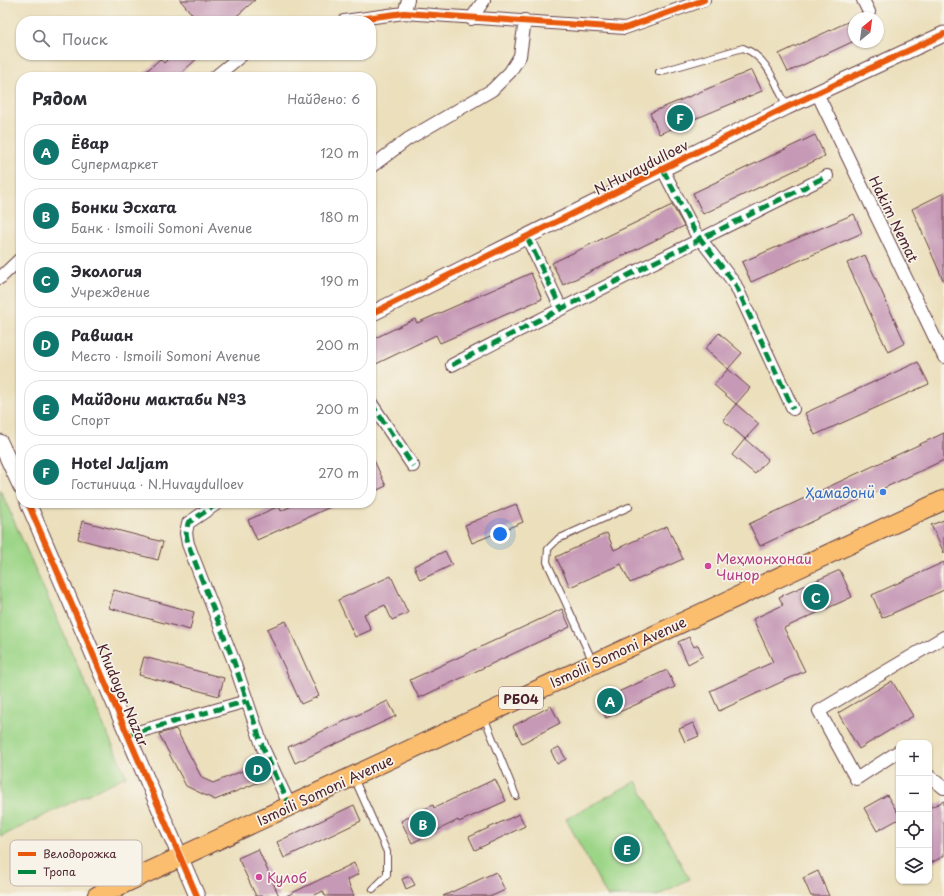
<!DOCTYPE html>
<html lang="ru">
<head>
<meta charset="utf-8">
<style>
	:root { --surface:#fff; --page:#f2f2f3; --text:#2b2b33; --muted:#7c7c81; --line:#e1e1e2; --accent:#0f766e }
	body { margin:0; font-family:"Playpen Sans",sans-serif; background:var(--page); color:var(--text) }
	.controls { position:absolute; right:12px; bottom:12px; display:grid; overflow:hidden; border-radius:8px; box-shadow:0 1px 3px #0004 }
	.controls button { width:36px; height:36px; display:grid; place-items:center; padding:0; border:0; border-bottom:1px solid var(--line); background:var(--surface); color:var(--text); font:20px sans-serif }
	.compass { position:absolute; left:848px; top:12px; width:36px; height:36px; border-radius:50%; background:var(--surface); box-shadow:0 1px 3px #0004; rotate:29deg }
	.you { position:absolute; left:500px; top:534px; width:14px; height:14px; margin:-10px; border:3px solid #fff; border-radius:50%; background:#1a73e8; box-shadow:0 0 0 6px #1a73e833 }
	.badge { display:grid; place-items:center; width:26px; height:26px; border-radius:50%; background:var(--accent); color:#fff; font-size:13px; font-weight:700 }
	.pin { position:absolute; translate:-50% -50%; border:2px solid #fff; box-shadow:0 1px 4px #0006 }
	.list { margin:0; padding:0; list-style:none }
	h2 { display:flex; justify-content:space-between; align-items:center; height:52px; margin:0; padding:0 16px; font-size:17px }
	h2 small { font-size:13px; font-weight:400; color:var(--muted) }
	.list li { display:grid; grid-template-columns:26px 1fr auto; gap:12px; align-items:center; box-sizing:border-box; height:56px; margin:0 8px 8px; padding:0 8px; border:1px solid var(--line); border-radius:16px }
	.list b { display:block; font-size:15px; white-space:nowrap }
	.list p { margin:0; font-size:13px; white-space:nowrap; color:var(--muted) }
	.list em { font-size:13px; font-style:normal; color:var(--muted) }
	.icon { flex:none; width:22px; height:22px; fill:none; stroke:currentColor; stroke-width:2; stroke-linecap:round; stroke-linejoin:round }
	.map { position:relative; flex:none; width:944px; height:896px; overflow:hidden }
	.search { position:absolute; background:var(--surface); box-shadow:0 1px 3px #0004; left:16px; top:16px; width:360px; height:44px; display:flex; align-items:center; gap:10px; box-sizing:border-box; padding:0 14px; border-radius:16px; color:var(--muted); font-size:15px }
	.panel { position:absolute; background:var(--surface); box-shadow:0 1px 3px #0004; left:16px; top:72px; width:360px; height:436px; border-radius:16px }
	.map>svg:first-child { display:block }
	.green { fill:#9cd587; stroke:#737a59 }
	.building { fill:#c699b6 }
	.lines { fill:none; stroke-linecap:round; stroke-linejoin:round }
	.service-casing { stroke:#623c41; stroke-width:8 }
	.minor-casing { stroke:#623c41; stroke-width:14 }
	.tertiary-casing { stroke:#623c41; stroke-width:17 }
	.primary-casing { stroke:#623c41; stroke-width:21 }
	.service { stroke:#fff; stroke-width:6 }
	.minor { stroke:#fff; stroke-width:12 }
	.tertiary { stroke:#fff; stroke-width:15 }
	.primary { stroke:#fbbe6e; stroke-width:19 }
	.quiet { stroke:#00873e; stroke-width:5; stroke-dasharray:10 5; stroke-linecap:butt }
	.cycleway-casing { stroke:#f7f3e8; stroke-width:8 }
	.cycleway { stroke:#e8590c; stroke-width:6 }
	.shop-dot { fill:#3f7fe0; stroke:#f7f3e8; stroke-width:1.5 }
	.hotel-dot { fill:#d1479c; stroke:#f7f3e8; stroke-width:1.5 }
	.labels { text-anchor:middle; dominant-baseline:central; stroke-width:3.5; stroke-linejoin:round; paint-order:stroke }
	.shield { fill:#f7f3e8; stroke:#7e5f64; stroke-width:1 }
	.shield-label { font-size:13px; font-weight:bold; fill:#4a1f2b }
	.street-label { font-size:14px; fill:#4a1f2b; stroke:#f7f3e8 }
	.shop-label { font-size:14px; fill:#366cbe; stroke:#f7f3e8; text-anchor:end }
	.hotel-label { font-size:14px; fill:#b23c85; stroke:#f7f3e8; text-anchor:start }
	.key { fill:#f7f3e8; stroke:#c3b3af; stroke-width:1 }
	.key-label { font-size:11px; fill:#4a1f2b }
</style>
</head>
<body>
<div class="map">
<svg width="944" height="896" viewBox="0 0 944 896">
	<rect width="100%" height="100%" fill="#f7f3e8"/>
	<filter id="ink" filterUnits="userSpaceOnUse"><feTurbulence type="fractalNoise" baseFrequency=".025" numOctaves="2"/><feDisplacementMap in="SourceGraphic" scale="8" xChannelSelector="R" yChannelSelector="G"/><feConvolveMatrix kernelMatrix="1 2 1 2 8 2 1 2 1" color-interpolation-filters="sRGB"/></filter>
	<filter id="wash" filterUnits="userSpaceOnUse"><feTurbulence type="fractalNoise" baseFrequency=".012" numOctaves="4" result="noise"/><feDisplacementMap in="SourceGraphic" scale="16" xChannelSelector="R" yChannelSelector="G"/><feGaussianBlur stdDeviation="0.9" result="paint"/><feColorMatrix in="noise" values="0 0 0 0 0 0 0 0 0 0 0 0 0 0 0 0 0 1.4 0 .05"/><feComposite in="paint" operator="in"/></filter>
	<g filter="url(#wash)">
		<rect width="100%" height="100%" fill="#ebdfbc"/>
		<!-- green -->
		<path class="green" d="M0,489l126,287 -126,61z
			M636,781l53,98 -32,17h-50l-41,-77z"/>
		<g id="blocks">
			<!-- building -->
			<path class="building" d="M180,0h75l-24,21h-33z
				M854,19v22l-66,31 -9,-18z
				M172,55h29l-22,20 -3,-2 -4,4h-32l20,-18 4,4z
				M752,70l10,21 -103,43 -9,-21z
				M815,135l10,21 -122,58 -10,-21z
				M944,193v89l-32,-73z
				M672,205l12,21 -121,59 -11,-22z
				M854,214l8,19 -111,49 -9,-20z
				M865,255l40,88 -17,9 -41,-89z
				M531,273l11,26 -102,44 -4,-8 -60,29 -5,-11v-13l44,-21 2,4z
				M719,333l23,20 -14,16 -23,-20z
				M918,362l11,22 -114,51 -10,-22z
				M728,369l22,19 -14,16 -22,-19z
				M736,404l23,20 -14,15 -22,-19z
				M944,433v27l-184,86 -11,-22z
				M745,439l23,20 -13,15 -23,-19z
				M371,454l15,32 -15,7z
				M298,503h41l-82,37 -9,-20 31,-14 2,5z
				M516,504l7,18 -51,21 -7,-18z
				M944,520v33l-13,-28z
				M82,521l81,21 -5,18 -80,-21z
				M667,526l16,33 -53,24 -9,-19 -51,23 -14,-30 51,-24 7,17z
				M445,551l7,14 -32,15 -6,-14z
				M944,562v28l-62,28 -10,-23z
				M840,570l12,27 -68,31 21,43 -86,40 -9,-20 63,-29 -20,-43 30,-14 -4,-8z
				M391,576l17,37 -16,7 -7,-15 -21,9 7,16 -16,7 -17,-37z
				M114,590l80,22 -4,18 -81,-22z
				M562,609l8,18 -151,71 -9,-18z
				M286,621l33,75 -18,8 -34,-75z
				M689,637l5,10 4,-2 5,11 -15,8 -10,-22z
				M144,657l80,21 -5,18 -80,-21z
				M667,670l8,17 -69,31 -8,-17z
				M892,681l21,35 -54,33 -21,-36z
				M388,701l8,15 -101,47 -7,-16z
				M551,706l9,17 -38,20 -9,-17z
				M693,723l6,13 -14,6 -6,-13z
				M176,729l26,49 11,5 49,-20 7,15 -54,22 -29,-14 -27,-52z
				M559,747l7,12 -9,5 -6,-13z
				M495,779l11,22 -47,21 -1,-2 -46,23 -11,-22 32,-16 1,3z
				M887,795l12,20v4l-22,12 -13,-23z
				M944,801v55l-15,8v-56z
				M354,805l7,16 -77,37 -7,-16z
				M519,814l6,12 -50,24 -6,-13z
				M258,849l21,47h-23l-18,-38z
				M354,863l5,11 -12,6 7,16h-29l-2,-5 -10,5h-27z
				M818,871l11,25h-18l-8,-18z
				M496,872l9,18 -13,6h-49z
				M410,876l5,9 -9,4 -4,-10z"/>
		</g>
	</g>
	<g filter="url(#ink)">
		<use href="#blocks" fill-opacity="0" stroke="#623c41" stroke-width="1"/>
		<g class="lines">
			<defs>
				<path id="service" d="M659,72l84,-24c26,10 32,36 44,59
					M593,662l-46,-100 1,-13 10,-10 71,-32
					M484,717l32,79
					M354,778l33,74v23l-14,14"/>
				<path id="minor" d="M863,0l6,12
					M404,13l4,-13
					M471,19l13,-19
					M344,21l60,-8 221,15 79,-28
					M215,77l27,-22
					M817,93l127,264
					M371,167l37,-28 84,-49 18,-18 10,-16 5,-36
					M663,170l32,62 40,52 58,125
					M527,237l34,71
					M0,278l21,-20
					M452,365c124,-65 250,-126 375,-189
					M371,403l42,63
					M218,503l-30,20 -2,10 2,11 46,118 29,86 27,58
					M127,735l120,-34
					M899,751l-43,28 -37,-68 125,-74
					M929,776l15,12"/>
				<path id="tertiary" d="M371,314l416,-207 157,-73
					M0,442l21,45
					M28,503l169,393"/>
				<path id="primary" d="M97,896l847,-396"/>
			</defs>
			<!-- service casing -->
			<use href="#service" class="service-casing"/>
			<!-- minor casing -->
			<use href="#minor" class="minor-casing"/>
			<!-- tertiary casing -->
			<use href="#tertiary" class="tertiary-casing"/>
			<!-- primary casing -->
			<use href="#primary" class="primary-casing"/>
			<!-- service -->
			<use href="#service" class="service"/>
			<!-- minor -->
			<use href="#minor" class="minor"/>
			<!-- tertiary -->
			<use href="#tertiary" class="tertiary"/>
			<!-- primary -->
			<use href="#primary" class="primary"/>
			<!-- quiet -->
			<path class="quiet" d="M663,170l32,62 40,52 58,125
				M527,237l34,71
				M452,365c124,-65 250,-126 375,-189
				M371,403l42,63
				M218,503l-30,20 -2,10 2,11 46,118 29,86 27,58
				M127,735l120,-34"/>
			<defs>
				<path id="cycleway" d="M344,21l60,-8 221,15 79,-28
					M371,314l416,-207 157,-73
					M28,503l169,393"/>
			</defs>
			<!-- cycleway casing -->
			<use href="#cycleway" class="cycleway-casing"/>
			<!-- cycleway -->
			<use href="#cycleway" class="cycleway"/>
		</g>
	</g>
	<!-- markers -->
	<circle class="shop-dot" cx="883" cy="492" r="4"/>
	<g class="hotel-dot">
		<circle cx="708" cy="566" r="4"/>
		<circle cx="259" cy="877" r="4"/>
	</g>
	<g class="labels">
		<!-- shield labels -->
		<rect class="shield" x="499" y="687" width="44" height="22" rx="3"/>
		<g class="shield-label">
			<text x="521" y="698">РБ04</text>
		</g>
		<!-- street labels -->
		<g class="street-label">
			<text transform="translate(641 167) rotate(-27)">N.Huvaydulloev</text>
			<text transform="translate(894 219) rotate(64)">Hakim Nemat</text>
			<text transform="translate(618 652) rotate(-25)">Ismoili Somoni Avenue</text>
			<text transform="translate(123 695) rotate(67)">Khudoyor Nazar</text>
			<text transform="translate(325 790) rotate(-25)">Ismoili Somoni Avenue</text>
		</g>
		<!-- shop labels -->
		<g class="shop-label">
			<text x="875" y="492">Ҳамадонӣ</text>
		</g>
		<!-- hotel labels -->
		<g class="hotel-label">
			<text x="716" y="558">Меҳмонхонаи<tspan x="716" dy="16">Чинор</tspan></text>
			<text x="267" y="877">Кулоб</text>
		</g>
	</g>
	<!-- legend -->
	<rect x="10" y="840" width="132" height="46" rx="6" class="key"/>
	<rect x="18" y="852" width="18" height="4" fill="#e8590c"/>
	<rect x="18" y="870" width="18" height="4" fill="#00873e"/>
	<g class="key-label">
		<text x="43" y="858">Велодорожка</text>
		<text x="43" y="876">Тропа</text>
	</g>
</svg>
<div class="controls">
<button>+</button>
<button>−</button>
<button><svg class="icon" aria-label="locate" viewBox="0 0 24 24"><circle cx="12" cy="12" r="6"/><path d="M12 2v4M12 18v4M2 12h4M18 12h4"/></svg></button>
<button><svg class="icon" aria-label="layers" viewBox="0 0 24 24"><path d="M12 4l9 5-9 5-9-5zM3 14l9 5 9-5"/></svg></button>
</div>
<svg class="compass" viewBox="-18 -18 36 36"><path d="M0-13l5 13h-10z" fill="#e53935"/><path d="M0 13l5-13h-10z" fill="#7c7c81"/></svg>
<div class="you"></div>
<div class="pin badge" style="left:610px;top:701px">A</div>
<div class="pin badge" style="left:423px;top:824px">B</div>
<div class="pin badge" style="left:816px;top:597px">C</div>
<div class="pin badge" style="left:258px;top:769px">D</div>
<div class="pin badge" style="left:627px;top:849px">E</div>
<div class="pin badge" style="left:680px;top:118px">F</div>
<div class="search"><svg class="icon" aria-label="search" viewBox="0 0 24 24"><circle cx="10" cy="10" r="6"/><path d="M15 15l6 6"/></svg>Поиск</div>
<section class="panel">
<h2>Рядом<small>Найдено: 6</small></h2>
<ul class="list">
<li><span class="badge">A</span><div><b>Ёвар</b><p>Супермаркет</p></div><em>120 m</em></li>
<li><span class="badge">B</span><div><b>Бонки Эсхата</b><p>Банк · Ismoili Somoni Avenue</p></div><em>180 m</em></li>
<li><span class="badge">C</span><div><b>Экология</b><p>Учреждение</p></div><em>190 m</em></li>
<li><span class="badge">D</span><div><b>Равшан</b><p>Место · Ismoili Somoni Avenue</p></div><em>200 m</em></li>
<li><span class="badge">E</span><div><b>Майдони мактаби №3</b><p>Спорт</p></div><em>200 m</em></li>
<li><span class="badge">F</span><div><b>Hotel Jaljam</b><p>Гостиница · N.Huvaydulloev</p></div><em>270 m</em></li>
</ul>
</section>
</div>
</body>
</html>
